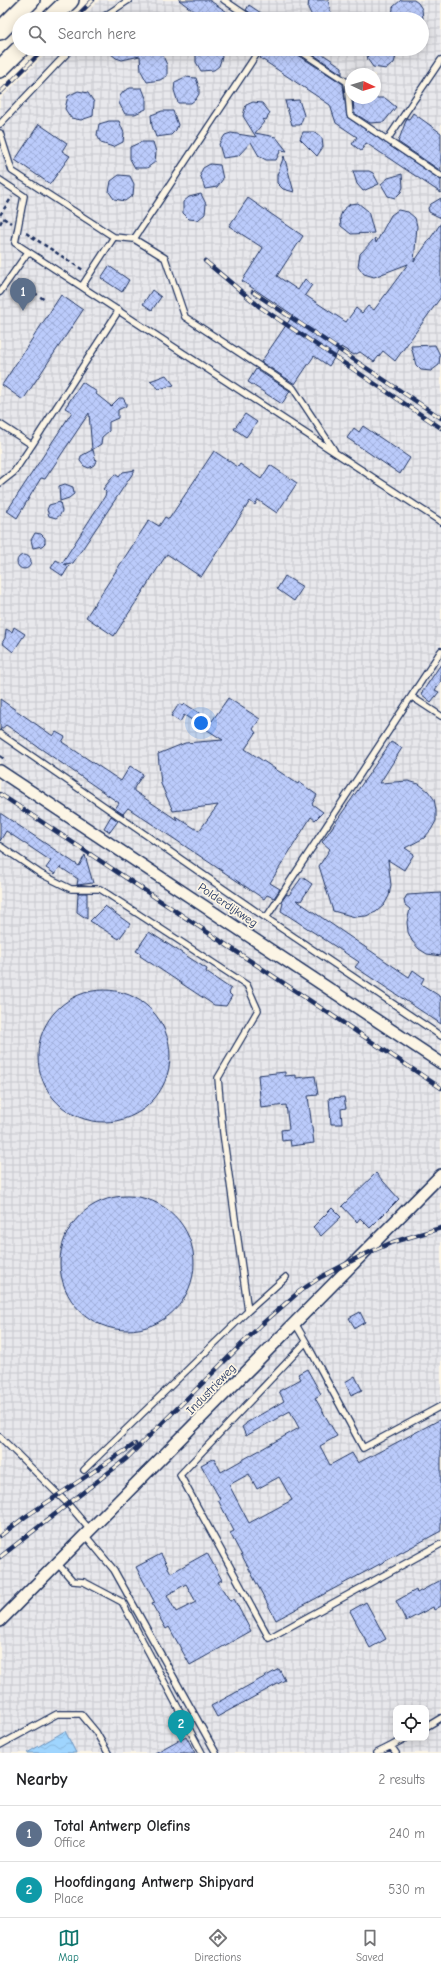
<!DOCTYPE html>
<html lang="en">
<head>
<meta charset="utf-8">
<style>
	:root { --surface:#fff; --page:#f6f6f6; --text:#202124; --muted:#757577; --line:#e0e0e0; --accent:#0f766e }
	body { margin:0; font-family:"Comic Neue",sans-serif; background:var(--page); color:var(--text) }
	.controls { position:absolute; right:12px; bottom:12px; display:grid; overflow:hidden; border-radius:8px; box-shadow:0 2px 10px #0003 }
	.controls button { width:36px; height:36px; display:grid; place-items:center; padding:0; border:0; border-bottom:1px solid var(--line); background:var(--surface); color:var(--text); font:20px sans-serif }
	.compass { position:absolute; left:345px; top:68px; width:36px; height:36px; border-radius:50%; background:var(--surface); box-shadow:0 2px 10px #0003; rotate:94deg }
	.you { position:absolute; left:201px; top:723px; width:14px; height:14px; margin:-10px; border:3px solid #fff; border-radius:50%; background:#1a73e8; box-shadow:0 0 0 6px #1a73e833 }
	.badge { display:grid; place-items:center; width:26px; height:26px; border-radius:50%; background:var(--accent); color:#fff; font-size:13px; font-weight:700 }
	.pin { position:absolute; translate:-50% -33px; filter:drop-shadow(0 1px 2px #0008) }
	.pin::after { content:''; position:absolute; top:21px; width:14px; height:12px; background:inherit; clip-path:polygon(0 0,100% 0,50% 100%) }
	.list { margin:0; padding:0; list-style:none }
	h2 { display:flex; justify-content:space-between; align-items:center; height:52px; margin:0; padding:0 16px; font-size:17px }
	h2 small { font-size:13px; font-weight:400; color:var(--muted) }
	.list li { display:grid; grid-template-columns:26px 1fr auto; gap:12px; align-items:center; box-sizing:border-box; height:56px; padding:0 16px; border-top:1px solid var(--line) }
	.list b { display:block; font-size:15px; white-space:nowrap }
	.list p { margin:0; font-size:13px; white-space:nowrap; color:var(--muted) }
	.list em { font-size:13px; font-style:normal; color:var(--muted) }
	.icon { flex:none; width:22px; height:22px; fill:none; stroke:currentColor; stroke-width:2; stroke-linecap:round; stroke-linejoin:round }
	.map { position:relative; flex:none; width:441px; height:1753px; overflow:hidden }
	.search { position:absolute; background:var(--surface); box-shadow:0 2px 10px #0003; left:12px; right:12px; top:12px; height:44px; display:flex; align-items:center; gap:10px; box-sizing:border-box; padding:0 14px; border-radius:22px; color:var(--muted); font-size:15px }
	.sheet { height:164px; background:var(--surface) }
	nav { display:flex; justify-content:space-around; align-items:center; box-sizing:border-box; height:56px; border-top:1px solid var(--line); background:var(--surface); font-size:11px; color:var(--muted) }
	nav a { display:grid; justify-items:center; gap:2px }
	nav .on { color:var(--accent) }
	.map>svg:first-child { display:block }
	.industrial { fill:url(#industrial-grid); fill-rule:evenodd }
	.water { fill:url(#water-waves); stroke:#6a93be }
	.building { fill:url(#building-cross-hatch); stroke:#1b2f5e; fill-rule:evenodd }
	.lines { fill:none; stroke-linecap:round; stroke-linejoin:round }
	.service-casing { stroke:#1b2f5e; stroke-width:8 }
	.minor-casing { stroke:#1b2f5e; stroke-width:14 }
	.primary-casing { stroke:#1b2f5e; stroke-width:20 }
	.path { stroke:#1b2f5e; stroke-width:2.5; stroke-dasharray:4 3; stroke-linecap:butt }
	.service { stroke:#fcf5e5; stroke-width:5.5 }
	.minor { stroke:#fcf5e5; stroke-width:11 }
	.primary { stroke:#fcf5e5; stroke-width:17 }
	.rail-casing { stroke:#1b2f5e; stroke-width:4.5 }
	.rail { stroke:#fcf5e5; stroke-width:3; stroke-dasharray:9; stroke-linecap:butt }
	.labels { text-anchor:middle; dominant-baseline:central; stroke-width:3.5; stroke-linejoin:round; paint-order:stroke }
	.street-label { font-size:12px; fill:#1b2f5e; stroke:#fcf5e5 }
</style>
</head>
<body>
<div class="map">
<svg width="441" height="1753" viewBox="0 0 441 1753">
	<defs>
		<pattern id="industrial-grid" width="8" height="8" patternUnits="userSpaceOnUse"><rect width="8" height="8" fill="#e8e8ec"/><path d="M0 4h8M4 0v8" fill="none" stroke="#c6c7cd"/></pattern>
		<pattern id="water-waves" width="16" height="10" patternUnits="userSpaceOnUse"><rect width="16" height="10" fill="#9fd5fe"/><path d="M0 5q4-4 8 0t8 0" fill="none" stroke="#88b7dc"/></pattern>
		<pattern id="building-cross-hatch" width="8" height="8" patternUnits="userSpaceOnUse"><rect width="8" height="8" fill="#bbcbfb"/><path d="M0 0l8 8M0 8l8-8" fill="none" stroke="#a0afda"/></pattern>
	</defs>
	<rect width="100%" height="100%" fill="#fcf5e5"/>
	<filter id="ink" filterUnits="userSpaceOnUse"><feTurbulence type="fractalNoise" baseFrequency=".025" numOctaves="2"/><feDisplacementMap in="SourceGraphic" scale="8" xChannelSelector="R" yChannelSelector="G"/><feConvolveMatrix kernelMatrix="1 2 1 2 8 2 1 2 1" color-interpolation-filters="sRGB"/></filter>
	<g filter="url(#ink)">
		<!-- industrial -->
		<path class="industrial" d="M99,0h342v1753h-441v-1654l50,-50h372v-30h-342zM351,74h24v24h-24zM396,1708h30v30h-30z"/>
		<!-- water -->
		<path class="water" d="M65,1731l11,22h-49z"/>
		<!-- building -->
		<path class="building" d="M179,0h30l29,19h-34z
			M309,0h19l4,17 -13,2 -7,-3 -4,-8z
			M401,0h13l4,3 4,6 1,10h-31l1,-12z
			M249,5l21,14h-14l-1,-3 -9,-6z
			M105,49h55l7,16v11l-7,4 -13,2 -6,-11 -1,-15 -18,4 -6,-2z
			M196,49h24l2,8 -3,9 -5,4 -13,1 -5,-9z
			M269,49h24l2,4 48,31 4,33 94,63v13l-75,-50 -5,8 -9,-7 5,-7 -21,-14 -6,-18 -70,-47z
			M305,49h10l27,18v7z
			M366,49h32l-4,14 -8,6 -13,-2 -5,-7z
			M185,77l11,1 3,9v7l-3,5 -5,4h-13l-4,-13 1,-8z
			M130,88h12l4,10v11l-11,5h-10l-6,-11 1,-7 4,-5z
			M78,91l10,2 6,9 -1,14 -12,4 -10,-2 -6,-9 3,-13z
			M353,98h32l11,9 -12,15 -14,1 -16,-10z
			M299,100l5,15 -4,10h-8l-7,-24z
			M253,102l9,1 8,10 -4,7 -4,-1 2,3 -9,11 21,4 11,14 -6,-1 -5,10h-10l-7,-4 -8,-14 -13,14 -15,2 -4,-14 6,-9 6,-2 25,4 -13,-21 3,-11z
			M162,111h11l5,14 -2,5 -5,5 -15,2 -4,-11 -1,-11z
			M413,113l28,20v38l-43,-29 9,-24 2,1z
			M109,121h10l5,12 -1,9 -10,5 -12,-4 -4,-8 2,-11z
			M39,124l28,19 -5,8 8,5 -20,28 -35,-24z
			M303,132h12l7,6 1,9 -6,9 -17,-17z
			M141,142h12l3,10 -1,10 -8,6h-12l-5,-9v-12z
			M284,156l10,36 -11,-3 -6,-6v-8z
			M210,164l10,1 3,14 -6,8 -12,2 -5,-15 3,-6z
			M353,171h16l4,2 6,11 -16,7 -6,-7z
			M402,174l1,13 -2,5 -6,6 -7,-2 -7,-12 7,-6z
			M119,175l11,1 4,8 -1,11 -8,6 -11,-2 -5,-7 2,-11z
			M201,194l5,10 -1,10 -7,6 -9,-1 -6,-6v-11l6,-5z
			M248,198l55,38 -26,40 21,14 7,-11 7,6 -7,10 41,27 10,-14 6,5 6,-7 6,4 34,-46 -34,13 -10,-3 -6,-8 2,-12 15,-16 1,5 15,-28 7,-5 10,2 7,6 2,8 -3,36 27,-39v74l-46,64 -12,-10 -9,11 -14,-10 -6,3 -13,-8 -12,19 -15,-10 -19,28 -34,-22 32,-47 -51,-34 21,-33 -34,-22z
			M441,198v20l-12,-6 -1,-4 3,-4z
			M358,203l10,8 6,22 -23,1 -10,-8 -1,-9 3,-7 7,-6z
			M109,266l20,14 -7,12 -21,-14z
			M152,290l9,7 -9,13 -9,-6z
			M61,295l22,15 -60,90 -21,-15z
			M435,345l5,10 -1,10 -8,6 -10,-1 -5,-5 -5,-19z
			M256,369l34,22 -8,13 -34,-22z
			M166,375l8,10 -15,4 -9,-8z
			M82,382l15,10 -1,2 15,12 8,-8h4l3,5v3l-8,4v8l-9,4v9l-7,6 -1,7 -9,6h1l3,11 -2,4 -5,3 -5,-2 -4,-5 1,-5 11,-6 -3,-37 -44,66 -4,-1 -24,40 -10,-7 65,-99 -7,-4z
			M245,414l12,8 -11,15 -12,-8z
			M363,426l47,32 -10,16 -53,-36 7,-10 5,4z
			M214,451l24,16 2,-3 21,15 9,-14 27,18 -20,30 -19,-13 -3,5 -5,-4 -49,76 -34,-23 -53,82 -28,-19 63,-97 10,6 6,-9 4,2z
			M135,470l-62,93 -9,1 5,2 -6,10 -12,-8 5,-8 6,3 43,-67 1,-4 -3,-3 12,-15 4,3 4,-5z
			M65,484l8,3 1,7 -5,4 -9,3 -1,-15z
			M60,502l2,9 -2,4 -4,3 -7,-2 -2,-6 2,-5z
			M35,533l6,1 4,4v5l-3,3 -9,2 -2,-8z
			M17 562a7 7 0 1 1 14 0a7 7 0 1 1-14 0Z
			M285,576l18,11 -9,14 -17,-12z
			M14,627l11,7 -12,18 -11,-9 3,-5 1,-9 6,3z
			M441,664v17l-6,9 4,2 -8,10 -10,-8z
			M228,698l32,21 -7,10 3,4 -11,16 53,35 1,-2 18,13 -5,9 11,8 -8,8 -4,-3 -41,66 10,6 -6,9 -7,-3 -3,4 -136,-91 -5,6 -8,-5 4,-6 -72,-50 -41,-28 -6,5v-31l53,37 3,-4 9,5 -3,5 59,39 9,-15 13,8 -9,14v3l43,29 -2,-4 24,15 19,-26 -45,6 -12,-27 -3,-30 27,-11 38,-3 -39,-25 -4,7 -9,-6 8,-12 4,2 2,-2 27,17z
			M391,742l11,6 -22,35 28,-2 11,3 9,7 6,8 2,11v11l-5,9 -7,8 -19,10 9,6 -10,16 -16,-10 3,25 -2,11 -5,9 -8,7 -10,4 -11,1 -22,-6 -14,-45 11,-17 -8,-7z
			M0,813l79,53 6,-11 8,28 -16,2 1,-6 -18,-12 -5,7 -9,-6 5,-7 -45,-30 -6,10z
			M111,816l7,5 -8,11 -6,-4z
			M302,877l10,7 -11,17 -5,-1 113,77 4,-7 11,8 -3,6 20,13v27l-86,-57 4,-5 -78,-51 2,-8 -2,-1 6,-8 2,1z
			M78,893h9v26l-10,-7z
			M441,893v63l-14,-2 -8,-5 -7,-8 -4,-9 -1,-10 3,-13 -5,-4 -1,-5 3,-5z
			M105,906l25,18 -11,15 -29,-18z
			M149,932l58,37 -1,3 25,17 -2,4 3,3 -6,10 -12,-1 -74,-49 1,-2 -5,-3z
			M38 1056a66 66 0 1 1 132 0a66 66 0 1 1-132 0Z
			M285,1072v4l11,-1v3l19,-2 3,19 -10,1 6,47 -23,3 -1,-6 -8,1 -1,-11 8,-1 -3,-24 -25,3 -3,-33z
			M344,1097l2,11 -5,1 1,15h-11l-2,-26z
			M376,1173l23,26 -29,29 -10,-10 -3,4 -15,-16z
			M60 1263a67 67 0 1 1 134 0a67 67 0 1 1-134 0Z
			M332,1208l9,9 -20,19 -8,-9z
			M360,1312l5,10 -10,6 -6,-10z
			M307,1369l14,25 -6,4 22,38 -17,10 10,19 22,-12 6,10 83,-44v112l-165,89 -46,-87 4,-2 -16,-31 2,-1 -19,-34 13,-7 7,14 78,-44 -9,-17 -44,25 -4,-9 4,-3v-1l38,-22 -5,-10 22,-12 -3,-5zM249,1474l8,15 22,-12 13,23 -43,23 -20,-38z
			M355,1376l7,14 -11,5 -6,-13z
			M207,1553l15,27 -4,2 12,19 4,-2 17,32 -61,34 -21,-38 -3,2 -14,-25 3,-1 -19,-36 25,-13 10,19zM186,1584l10,18 -20,10 -9,-17z
			M441,1580v26l-7,4 -1,-3 -27,14 -10,-20 20,-11 1,3z
			M366,1602l20,37 -16,9 -20,-37z
			M279,1669l6,11 -68,37 -6,-11z
			M186,1736l9,17h-40z"/>
		<g class="lines">
			<defs>
				<path id="service" d="M224,0l28,19
					M100,19l29,-19
					M260,49l-126,190 31,19 20,59 108,71 41,62
					M297,49l50,33 3,33 91,61
					M0,124l71,-75
					M0,133l12,38 102,66 20,2
					M387,140l54,-80
					M0,180l24,16 -9,47 426,279
					M82,286l32,-49
					M0,292l28,-40
					M0,424l32,21 87,-135
					M0,483l14,-11 18,-27
					M412,697l29,19
					M0,734l266,184 175,118
					M0,846l41,28 30,15h29l147,96 11,25 -40,68 5,55 25,178 -164,159
					M266,918l175,-267
					M248,1311l38,-34
					M295,1323l11,19 -126,133 89,163 172,-94
					M306,1342l57,106 78,-42
					M0,1437l68,67 22,26
					M85,1535l29,35 102,183
					M57,1563l16,18 11,1 38,20 80,151
					M426,1727l15,-9
					M0,1745l57,-31h24l15,18 12,21
					M377,1753l14,-7
					M396,1753l-5,-7 15,-8"/>
				<path id="minor" d="M0,771l441,292
					M0,1621l441,-446"/>
				<path id="primary" d="M50,19l20,-19
					M0,31l31,-31
					M0,69l20,-20"/>
			</defs>
			<!-- service casing -->
			<use href="#service" class="service-casing"/>
			<!-- minor casing -->
			<use href="#minor" class="minor-casing"/>
			<!-- primary casing -->
			<use href="#primary" class="primary-casing"/>
			<!-- path -->
			<path class="path" d="M0,215l12,-18
				M0,224l3,-6 8,5
				M26,233l57,37
				M17,281l28,19
				M0,756l6,4"/>
			<!-- service -->
			<use href="#service" class="service"/>
			<!-- minor -->
			<use href="#minor" class="minor"/>
			<!-- primary -->
			<use href="#primary" class="primary"/>
			<defs>
				<path id="rail" d="M74,19l19,-19
					M0,93l44,-44
					M205,261l55,46 181,121
					M253,292l188,126
					M0,794l441,294
					M0,1536l25,-19 110,-73
					M0,1557l126,-98 136,-135 38,-33 21,-14 40,-21 32,-14 48,-14"/>
			</defs>
			<!-- rail casing -->
			<use href="#rail" class="rail-casing"/>
			<!-- rail -->
			<use href="#rail" class="rail"/>
		</g>
	</g>
	<g class="labels">
		<!-- street labels -->
		<g class="street-label">
			<text transform="translate(228 905) rotate(34)">Polderdijkweg</text>
			<text transform="translate(211 1389) rotate(-46)">Industrieweg</text>
		</g>
	</g>
</svg>
<div class="controls">
<button><svg class="icon" aria-label="locate" viewBox="0 0 24 24"><circle cx="12" cy="12" r="6"/><path d="M12 2v4M12 18v4M2 12h4M18 12h4"/></svg></button>
</div>
<svg class="compass" viewBox="-18 -18 36 36"><path d="M0-13l5 13h-10z" fill="#e53935"/><path d="M0 13l5-13h-10z" fill="#757577"/></svg>
<div class="you"></div>
<div class="pin badge" style="left:23px;top:311px;background:#5c6f8a">1</div>
<div class="pin badge" style="left:181px;top:1743px;background:#0f9aa8">2</div>
<div class="search"><svg class="icon" aria-label="search" viewBox="0 0 24 24"><circle cx="10" cy="10" r="6"/><path d="M15 15l6 6"/></svg>Search here</div>
</div>
<section class="sheet">
<h2>Nearby<small>2 results</small></h2>
<ul class="list">
<li><span class="badge" style="background:#5c6f8a">1</span><div><b>Total Antwerp Olefins</b><p>Office</p></div><em>240 m</em></li>
<li><span class="badge" style="background:#0f9aa8">2</span><div><b>Hoofdingang Antwerp Shipyard</b><p>Place</p></div><em>530 m</em></li>
</ul>
</section>
<nav>
<a class="on"><svg class="icon" aria-label="map" viewBox="0 0 24 24"><path d="M3 6l6-2 6 2 6-2v14l-6 2-6-2-6 2zM9 4v14M15 6v14"/></svg>Map</a>
<a><svg class="icon" aria-label="directions" viewBox="0 0 24 24"><path d="M12 3l9 9-9 9-9-9zM9 14v-3h6M13 9l2 2-2 2"/></svg>Directions</a>
<a><svg class="icon" aria-label="saved" viewBox="0 0 24 24"><path d="M7 4h10v16l-5-4-5 4z"/></svg>Saved</a>
</nav>
</body>
</html>
